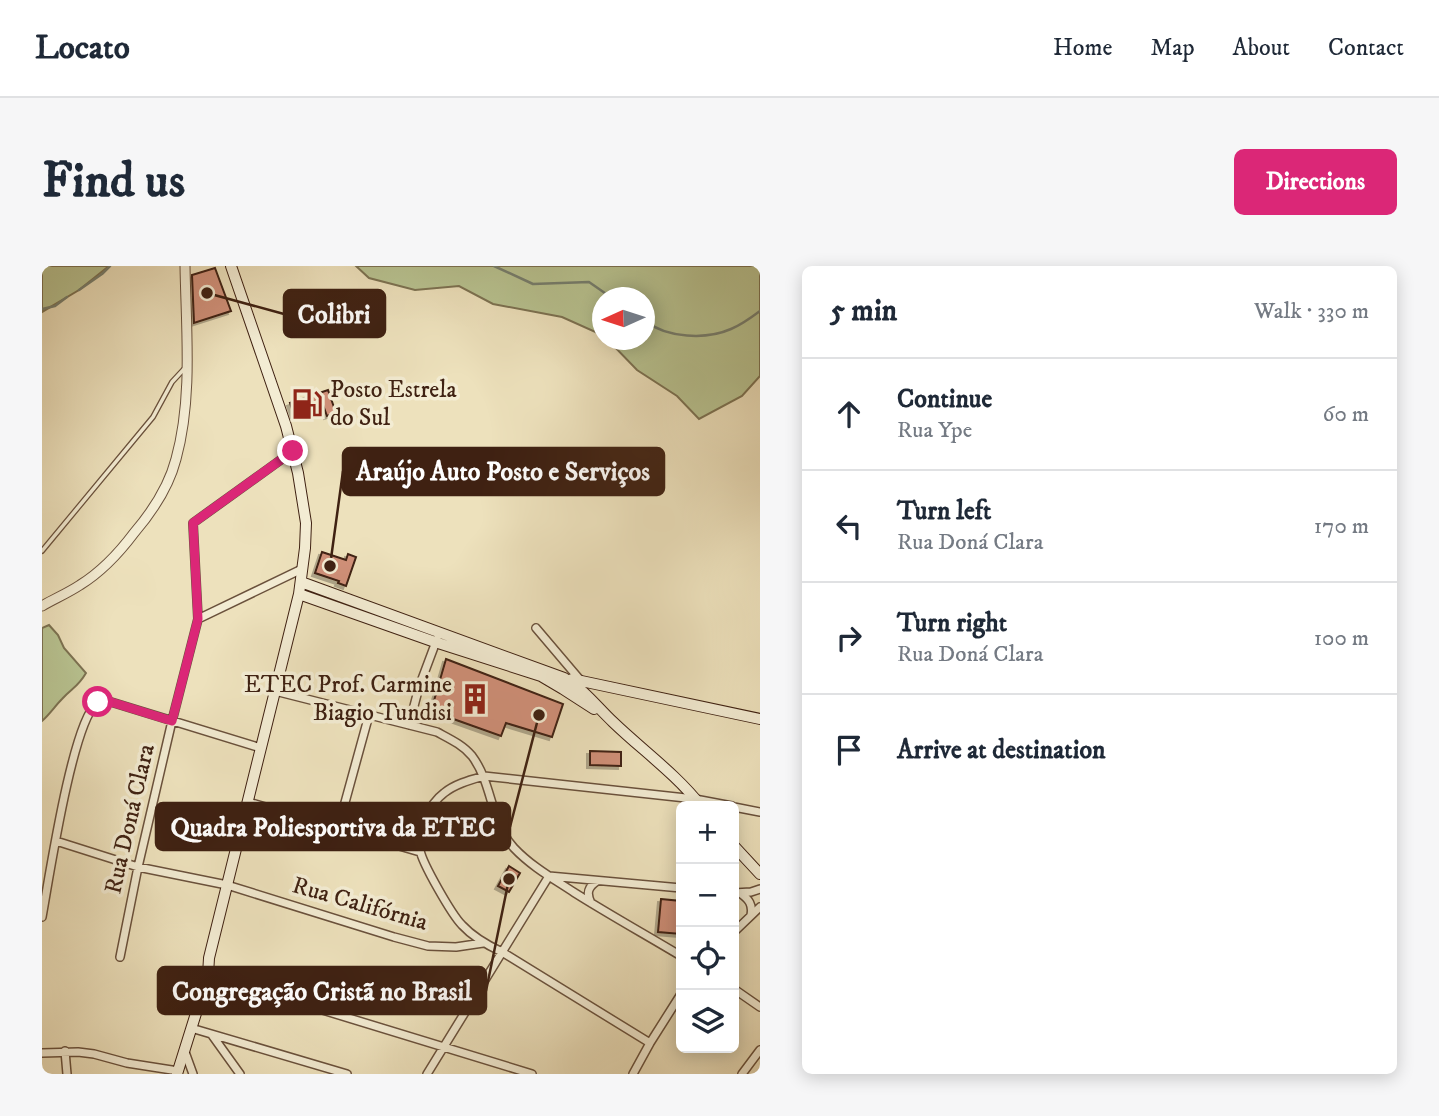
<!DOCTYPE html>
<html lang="en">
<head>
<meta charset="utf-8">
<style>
	:root { --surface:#fff; --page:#f6f6f7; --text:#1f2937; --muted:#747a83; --line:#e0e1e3; --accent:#db2777 }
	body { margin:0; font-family:"IM FELL DW Pica",serif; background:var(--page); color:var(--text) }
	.controls { position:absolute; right:21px; bottom:21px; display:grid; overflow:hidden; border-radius:10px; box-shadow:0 4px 18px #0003 }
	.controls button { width:63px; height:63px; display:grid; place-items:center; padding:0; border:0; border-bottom:2px solid var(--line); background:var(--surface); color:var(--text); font:35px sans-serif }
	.compass { position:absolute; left:550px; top:21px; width:63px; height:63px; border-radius:50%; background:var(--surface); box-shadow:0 4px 18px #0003; rotate:267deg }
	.stop { position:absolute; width:21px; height:21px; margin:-16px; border:5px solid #db2777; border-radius:50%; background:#fff }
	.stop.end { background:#db2777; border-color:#fff; box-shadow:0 2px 7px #0008 }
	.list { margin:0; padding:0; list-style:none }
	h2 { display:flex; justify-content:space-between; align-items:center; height:91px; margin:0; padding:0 28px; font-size:30px }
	h2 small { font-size:23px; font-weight:400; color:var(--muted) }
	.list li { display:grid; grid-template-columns:46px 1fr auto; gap:21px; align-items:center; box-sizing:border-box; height:112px; padding:0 28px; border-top:2px solid var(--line) }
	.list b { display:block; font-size:26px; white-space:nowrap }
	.list p { margin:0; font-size:23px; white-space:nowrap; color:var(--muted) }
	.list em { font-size:23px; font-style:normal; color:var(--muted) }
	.icon { flex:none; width:38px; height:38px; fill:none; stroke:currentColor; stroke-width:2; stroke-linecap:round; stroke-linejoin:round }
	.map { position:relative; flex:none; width:718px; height:808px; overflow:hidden; border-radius:10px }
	header { display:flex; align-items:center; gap:42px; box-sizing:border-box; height:98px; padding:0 35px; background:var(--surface); border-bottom:2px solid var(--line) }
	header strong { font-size:33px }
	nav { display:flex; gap:38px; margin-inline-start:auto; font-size:24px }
	.intro { display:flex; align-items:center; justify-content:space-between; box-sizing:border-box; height:168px; padding:0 42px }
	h1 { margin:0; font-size:49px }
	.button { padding:18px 32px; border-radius:10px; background:var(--accent); color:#fff; font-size:24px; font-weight:700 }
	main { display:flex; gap:42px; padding:0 42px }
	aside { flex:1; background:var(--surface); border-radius:10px; box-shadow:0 4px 18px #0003 }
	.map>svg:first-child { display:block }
	.green { fill:#b8c391; stroke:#7c7252; stroke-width:2 }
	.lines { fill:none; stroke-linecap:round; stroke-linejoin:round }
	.stream { stroke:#767f6f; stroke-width:2.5 }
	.building { fill:#d09079; stroke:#3f2112; stroke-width:2; filter:url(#shadow) }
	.service-casing { stroke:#6a513c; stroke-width:6 }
	.minor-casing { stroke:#6a513c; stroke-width:10 }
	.tertiary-casing { stroke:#6a513c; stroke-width:11 }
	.secondary-casing { stroke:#3f2112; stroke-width:12 }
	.service { stroke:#f3ecd3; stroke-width:3.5 }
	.minor { stroke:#f3ecd3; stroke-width:7 }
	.tertiary { stroke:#f3ecd3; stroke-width:9 }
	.secondary { stroke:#f3ecd3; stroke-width:10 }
	.route { stroke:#db2777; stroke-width:9 }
	.labels { text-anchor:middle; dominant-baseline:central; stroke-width:7; stroke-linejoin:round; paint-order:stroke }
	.poi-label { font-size:24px; fill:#3f2112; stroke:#f3ecd3; text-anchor:start }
	.street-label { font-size:24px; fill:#3f2112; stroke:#f3ecd3 }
	.leader { fill:none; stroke:#3f2112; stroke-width:2.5 }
	.callout-dot { fill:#3f2112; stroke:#f3ecd3; stroke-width:2.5 }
	.callout { fill:#3f2112; stroke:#3f2112; stroke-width:2.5 }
	.callout-label { font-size:26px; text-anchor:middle; font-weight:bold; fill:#fff }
</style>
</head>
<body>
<header>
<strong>Locato</strong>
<nav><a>Home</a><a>Map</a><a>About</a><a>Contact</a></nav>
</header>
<div class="intro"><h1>Find us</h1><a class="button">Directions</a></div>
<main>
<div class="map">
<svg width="718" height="808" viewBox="0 0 718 808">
	<defs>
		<filter id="shadow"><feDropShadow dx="-3" dy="3" stdDeviation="0" flood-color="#0004"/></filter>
	</defs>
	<rect width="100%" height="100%" fill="#ede1bc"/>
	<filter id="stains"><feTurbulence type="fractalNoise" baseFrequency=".00286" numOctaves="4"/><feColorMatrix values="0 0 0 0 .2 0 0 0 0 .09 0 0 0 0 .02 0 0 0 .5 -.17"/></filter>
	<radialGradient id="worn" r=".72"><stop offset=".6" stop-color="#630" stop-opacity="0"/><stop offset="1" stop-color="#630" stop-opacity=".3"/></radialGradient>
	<!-- green -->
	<path class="green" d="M0,0h67l-30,24 -37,22z
		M314,0h404v110l-18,20 -43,23 -22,-23 -40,-26 -29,-30h37v-42h-42l-1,37 -40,-18 -69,-13 -34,-18 -44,4 -46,-12z
		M7,359l9,10 6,13 22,25c-8,14 -14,15 -24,26 -7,7 -12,15 -20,22v-93z"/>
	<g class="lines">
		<!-- stream -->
		<path class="stream" d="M452,0l39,18 56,-2 23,16
			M37,24l23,-16 8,-8
			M0,43l13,-3 12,-9
			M603,55c22,17 61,19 86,8 10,-4 21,-12 29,-18"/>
	</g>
	<!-- building -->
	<path class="building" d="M173,2l16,43 -37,12 -2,-48z
		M286,124l8,23 -9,3 -4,-11 -29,10 -4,-12z
		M280,286l24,8 2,-6 8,3 -10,29 -8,-3 1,-2 -24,-8z
		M404,393l117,45 -11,33 -46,-14 -5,13 -70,-25z
		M548,485l31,1v14l-31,-1z
		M467,600l11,7 -11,19 -11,-6z
		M619,633l20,2v33l-23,-2z"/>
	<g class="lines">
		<defs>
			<path id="service" d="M0,285l111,-134 19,-35 13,-14"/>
			<path id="minor" d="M156,353l104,-50
				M494,362l45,53
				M233,425l162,41c13,7 26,13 35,24 21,28 18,66 42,92 18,19 40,31 61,45 35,22 71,42 106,63
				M367,459l10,-38 18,-48
				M206,536l172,50
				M692,541l26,5
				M296,562l31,-113
				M14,575l82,26 89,18 167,52 34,9 28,1 27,-4
				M692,627l17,-1 9,-3
				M698,627c9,6 13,12 11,22
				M549,637c-5,-10 -3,-16 6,-22
				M0,651c7,-38 30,-192 54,-213 5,-4 10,-3 15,-2l150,46
				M692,666l26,-25
				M78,691l18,-90 34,-146 26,-102 -5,-96 100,-72
				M166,709l324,99
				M692,723l26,18
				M149,762l156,46
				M170,769l28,39
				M608,777l-148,-91c-15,-7 -29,-15 -40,-27 -10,-10 -40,-62 -42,-75 -2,-19 8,-45 24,-57 11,-9 26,-13 40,-17l211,23 37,7
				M23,785l2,23
				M143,786l8,22
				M0,787l36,-1 16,2 33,9 51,8
				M385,808l122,-198 132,12
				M591,808l17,-31 31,-49
				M700,808l18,-24"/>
			<path id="tertiary" d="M0,340c12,-7 26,-13 38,-21 21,-13 39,-32 54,-52 18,-21 35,-47 42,-74 17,-61 10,-131 9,-193"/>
			<path id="secondary" d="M259,316l263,96c20,11 33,29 49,44 29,28 63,52 88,84
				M257,328l136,48 106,34 22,13 31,20
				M530,413l188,40
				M692,580l26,28
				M135,808l31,-99 1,-17 90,-364 6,-46 1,-25 -8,-50 -12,-47 -55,-160"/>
		</defs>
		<!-- service casing -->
		<use href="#service" class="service-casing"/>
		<!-- minor casing -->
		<use href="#minor" class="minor-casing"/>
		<!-- tertiary casing -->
		<use href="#tertiary" class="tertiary-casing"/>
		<!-- secondary casing -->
		<use href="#secondary" class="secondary-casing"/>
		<!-- service -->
		<use href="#service" class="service"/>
		<!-- minor -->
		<use href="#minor" class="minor"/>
		<!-- tertiary -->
		<use href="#tertiary" class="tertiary"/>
		<!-- secondary -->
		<use href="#secondary" class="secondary"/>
	</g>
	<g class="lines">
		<!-- route -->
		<path class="route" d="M56,436l6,-2 7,2 61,19 26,-102 -5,-96 100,-72"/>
	</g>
	<!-- icons -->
	<defs>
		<symbol id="fuel-bare" viewBox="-9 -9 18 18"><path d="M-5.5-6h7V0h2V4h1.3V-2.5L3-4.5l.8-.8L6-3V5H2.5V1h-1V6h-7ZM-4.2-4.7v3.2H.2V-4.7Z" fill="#8f2418" stroke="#f3ecd3" stroke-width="2.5" paint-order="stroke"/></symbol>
		<symbol id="building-bare" viewBox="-9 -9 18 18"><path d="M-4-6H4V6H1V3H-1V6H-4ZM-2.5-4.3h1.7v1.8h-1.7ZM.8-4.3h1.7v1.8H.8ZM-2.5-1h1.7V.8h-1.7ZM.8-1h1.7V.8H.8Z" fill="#8f2418" stroke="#f3ecd3" stroke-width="2.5" paint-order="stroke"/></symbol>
	</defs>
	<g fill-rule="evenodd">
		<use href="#fuel-bare" x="243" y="116" width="44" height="44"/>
		<use href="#building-bare" x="411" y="411" width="44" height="44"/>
	</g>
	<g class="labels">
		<!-- poi labels -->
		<g class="poi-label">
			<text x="288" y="124">Posto Estrela<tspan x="288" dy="28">do Sul</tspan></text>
			<text x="410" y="419" text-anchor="end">ETEC Prof. Carmine<tspan x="410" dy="28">Biagio Tundisi</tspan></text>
		</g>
		<!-- street labels -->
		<g class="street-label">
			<text transform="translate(88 553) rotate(-77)">Rua Doná Clara</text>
			<text transform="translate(318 638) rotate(16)">Rua Califórnia</text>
		</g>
	</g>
	<!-- callouts -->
	<path class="leader" d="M165 27L242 48M288 300L301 205M497 449L468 561M467 613L444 725"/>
	<g class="callout-dot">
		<circle cx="165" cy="27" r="7"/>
		<circle cx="288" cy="300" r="7"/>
		<circle cx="497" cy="449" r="7"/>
		<circle cx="467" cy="613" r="7"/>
	</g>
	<g class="callout">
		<rect x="242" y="24" width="101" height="47" rx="7"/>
		<rect x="301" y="182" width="321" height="47" rx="7"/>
		<rect x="114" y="537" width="354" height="47" rx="7"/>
		<rect x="116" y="701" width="328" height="47" rx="7"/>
	</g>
	<g class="callout-label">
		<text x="292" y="57">Colibri</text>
		<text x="461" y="214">Araújo Auto Posto e Serviços</text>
		<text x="291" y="570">Quadra Poliesportiva da ETEC</text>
		<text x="280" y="734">Congregação Cristã no Brasil</text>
	</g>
	<rect width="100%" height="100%" filter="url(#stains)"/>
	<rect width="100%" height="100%" fill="url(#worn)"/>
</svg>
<div class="controls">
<button>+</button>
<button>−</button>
<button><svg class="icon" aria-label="locate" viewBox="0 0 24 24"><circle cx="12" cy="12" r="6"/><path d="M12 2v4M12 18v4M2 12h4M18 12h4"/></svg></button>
<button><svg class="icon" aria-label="layers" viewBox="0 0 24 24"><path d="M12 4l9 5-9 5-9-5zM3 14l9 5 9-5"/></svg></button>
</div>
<svg class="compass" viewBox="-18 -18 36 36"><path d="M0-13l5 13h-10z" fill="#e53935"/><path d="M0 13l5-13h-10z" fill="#747a83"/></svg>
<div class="stop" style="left:56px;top:436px"></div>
<div class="stop end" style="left:251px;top:185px"></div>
</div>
<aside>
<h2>5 min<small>Walk · 330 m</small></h2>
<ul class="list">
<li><svg class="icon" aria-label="ahead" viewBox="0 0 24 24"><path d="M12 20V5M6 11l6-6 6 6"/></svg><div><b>Continue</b><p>Rua Ype</p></div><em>60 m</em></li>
<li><svg class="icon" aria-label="left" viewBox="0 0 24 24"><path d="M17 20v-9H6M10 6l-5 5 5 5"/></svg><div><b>Turn left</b><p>Rua Doná Clara</p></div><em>170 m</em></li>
<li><svg class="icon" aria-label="right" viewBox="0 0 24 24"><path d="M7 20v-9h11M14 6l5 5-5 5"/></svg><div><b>Turn right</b><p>Rua Doná Clara</p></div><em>100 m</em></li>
<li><svg class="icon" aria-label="arrive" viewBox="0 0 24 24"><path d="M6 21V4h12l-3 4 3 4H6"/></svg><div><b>Arrive at destination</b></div></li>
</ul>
</aside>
</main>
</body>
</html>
